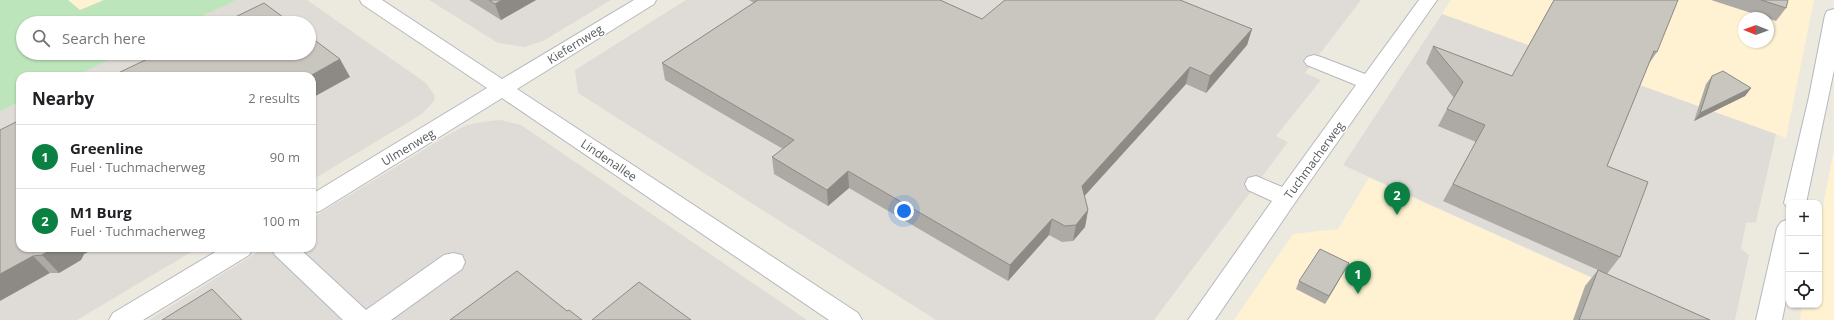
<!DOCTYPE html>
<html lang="en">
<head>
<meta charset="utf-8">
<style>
	:root { --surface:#fff; --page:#f2f2f2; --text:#202124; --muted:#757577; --line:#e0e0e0; --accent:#0b8043 }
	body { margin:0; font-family:"Open Sans",sans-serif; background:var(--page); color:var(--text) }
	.controls { position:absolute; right:12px; bottom:12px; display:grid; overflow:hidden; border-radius:8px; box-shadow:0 1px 3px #0004 }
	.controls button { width:36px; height:36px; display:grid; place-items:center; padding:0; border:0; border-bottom:1px solid var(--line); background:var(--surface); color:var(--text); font:20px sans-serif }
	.compass { position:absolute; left:1738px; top:12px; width:36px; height:36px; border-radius:50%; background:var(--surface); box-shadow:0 1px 3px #0004; rotate:271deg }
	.you { position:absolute; left:904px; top:211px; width:14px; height:14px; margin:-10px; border:3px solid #fff; border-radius:50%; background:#1a73e8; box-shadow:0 0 0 6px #1a73e833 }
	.badge { display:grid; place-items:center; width:26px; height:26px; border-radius:50%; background:var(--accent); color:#fff; font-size:13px; font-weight:700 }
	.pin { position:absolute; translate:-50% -33px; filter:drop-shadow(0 1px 2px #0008) }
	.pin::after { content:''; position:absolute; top:21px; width:14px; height:12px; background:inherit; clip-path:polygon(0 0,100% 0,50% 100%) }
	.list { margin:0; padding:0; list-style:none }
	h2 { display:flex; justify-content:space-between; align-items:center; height:52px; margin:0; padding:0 16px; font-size:17px }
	h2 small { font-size:13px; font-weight:400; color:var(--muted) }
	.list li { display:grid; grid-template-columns:26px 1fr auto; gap:12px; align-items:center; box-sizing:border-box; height:64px; padding:0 16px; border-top:1px solid var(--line) }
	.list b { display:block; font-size:15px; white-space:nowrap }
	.list p { margin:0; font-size:13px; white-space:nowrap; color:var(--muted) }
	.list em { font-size:13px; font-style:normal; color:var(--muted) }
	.icon { flex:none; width:22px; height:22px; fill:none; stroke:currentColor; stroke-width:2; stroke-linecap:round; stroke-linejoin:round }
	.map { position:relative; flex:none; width:1834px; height:320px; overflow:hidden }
	.search { position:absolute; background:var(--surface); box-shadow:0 1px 3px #0004; left:16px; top:16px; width:300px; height:44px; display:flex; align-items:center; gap:10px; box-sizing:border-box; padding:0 14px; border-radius:22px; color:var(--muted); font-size:15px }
	.panel { position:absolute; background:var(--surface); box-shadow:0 1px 3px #0004; left:16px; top:72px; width:300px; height:180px; border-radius:12px }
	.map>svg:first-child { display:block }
	.commercial { fill:#fef2d2; fill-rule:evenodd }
	.industrial { fill:#dfdcd7 }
	.green { fill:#bce5bb }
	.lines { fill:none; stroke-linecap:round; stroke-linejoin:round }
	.minor-casing { stroke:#b5b8bd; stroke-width:2 }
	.minor { fill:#fff; fill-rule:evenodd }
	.wall { fill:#ada9a4 }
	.shaded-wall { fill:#8d8a86 }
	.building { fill:#c9c5bf; stroke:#8d8a86 }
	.labels { text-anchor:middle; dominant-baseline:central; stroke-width:3; stroke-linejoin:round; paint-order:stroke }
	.street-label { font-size:12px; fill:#585d61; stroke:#fff }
</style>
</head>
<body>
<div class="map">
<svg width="1834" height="320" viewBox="0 0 1834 320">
	<rect width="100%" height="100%" fill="#ece9df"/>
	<!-- commercial -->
	<path class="commercial" d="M68,0h36l-24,11z
		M1451,0h363l-28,138 -344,-124zM1744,18h24v24h-24z
		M1834,149v171h-34l2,-15h17v-78z
		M1369,178l317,142h-452l59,-86 45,-5z"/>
	<!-- industrial -->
	<path class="industrial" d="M236,0h71l119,83 9,13 -1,5 -12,13 -110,66v-104h-237l49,-23h185v-30h-121z
		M429,0h182l-68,41 -19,6 -26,-4z
		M686,0h675l-56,73 16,7 -45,56 12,6 -134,178h-218l-358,-227 -3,-23z
		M1442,14l334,120 -20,88 -10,1 -5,26 8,6 -14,65h-49l-343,-155z
		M20,102v146h178l-121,72h-77v-209z
		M501,120l20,5 286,195h-658l115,-72h48v-30l141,-86 14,-7 22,-4z"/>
	<!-- green -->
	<path class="green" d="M0,0h68l12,10 24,-10h132l-48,23h-165v30h101l-49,23h-55v26l-20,9z"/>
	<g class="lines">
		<defs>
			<path id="minor" d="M360,0h22l120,79 132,-79h22l-2,4 -137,85 341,224 4,7h-33l-327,-222 -182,113 -8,2v-19l175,-106 -125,-84z
				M1419,0h18l-143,204 -79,116h-27l84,-119 -24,-11 -3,-6 3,-6 8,-2 26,11 74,-102 -49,-20 -3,-4 3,-4 7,-2 7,2 44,17z
				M1834,9v61l-28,133h-17v7l-5,-7 25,-106 16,-82 2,-4z
				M1789,219v66l-7,35h-26l21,-92 4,-6z
				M222,248h31l-4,7 -106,65h-34l4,-7z
				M271,248h28l67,62 78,-55 9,-2 9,2 3,7 -3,7 -71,51h-48l-68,-65z"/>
		</defs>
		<!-- minor casing -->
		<use href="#minor" class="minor-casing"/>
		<!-- minor -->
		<use href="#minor" class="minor"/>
	</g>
	<!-- wall -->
	<path class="wall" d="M469,0h67l-35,20z
		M749,0h191l42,19 270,10 -5,16 -41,48 -20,-9 -102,112 4,14 -3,17 -12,14 -11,1 -13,-7 -41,46 -159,-93 -21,18 -54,-32 -2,-17 11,-8 -118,-69 -3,-17 92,-60z
		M1554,0l103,52 -9,13 -41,101 13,91 -13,17 -164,-73 33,-59 -38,-16 9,-17 7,-11 -28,-35 7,-17 79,30z
		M1711,0h77l-2,8 -10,13z
		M1712,76l39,12 -6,8 -51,25 12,-37z
		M20,248h75l-11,6 -3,6 -22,13h-9z
		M1349,263l-4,7 -20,34 -29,-15 3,-8z
		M1598,270l112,50h-137l12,-34z"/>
	<!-- shaded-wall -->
	<path class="shaded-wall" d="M502,0h34l-35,20 -6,-16z
		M1252,29l-5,16 -41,48 4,-17z
		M340,59l10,18 -38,21v-22h-2z
		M1190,67l-4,17 -107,118 3,-16z
		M1751,88l-6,8 -51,25 6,-8z
		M848,171l1,17 -21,18 -1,-16z
		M1088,210l-3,17 -12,14 3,-16z
		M1052,219l-3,16 -41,46 2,-16z
		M54,248h41l-11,6 -3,6 -22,13 -17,-18z
		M33,256l17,17 -50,28v-27z
		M1349,263l-4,7 -20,34 4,-8z"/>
	<!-- building -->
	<path class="building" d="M489,0h13l-7,4z
		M758,0h182l42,19 23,-19h175l72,29 -42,47 -20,-9 -108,119 6,24 -12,15 -11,1 -13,-7 -42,46 -162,-94 -21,19 -55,-33 22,-17 -132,-77z
		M1554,0h124l-21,52 -3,-1 -47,115 41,16 -28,75 -167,-73 32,-59 -38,-16 16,-27 -30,-36 79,30z
		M1761,0h27l-2,8z
		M264,3l27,20h-68z
		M309,36l31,23 -30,17h-198l48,-23h149z
		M1723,71l28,17 -51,25 12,-37z
		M20,120v128h34l-12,7 -9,1 -33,18v-144z
		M1320,249l29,14 -20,33 -30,-15z
		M1598,270l112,50h-131z
		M517,271l50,40 2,-1 13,10h-132z
		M639,282l52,38h-99z
		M212,289l30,31h-80z"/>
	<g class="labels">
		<!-- street labels -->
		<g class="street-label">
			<text transform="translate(575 44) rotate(-32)">Kiefernweg</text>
			<text transform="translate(408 147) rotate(-31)">Ulmenweg</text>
			<text transform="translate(609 160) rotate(34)">Lindenallee</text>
			<text transform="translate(1314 160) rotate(-54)">Tuchmacherweg</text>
		</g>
	</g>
</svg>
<div class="controls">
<button>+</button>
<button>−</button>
<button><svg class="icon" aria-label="locate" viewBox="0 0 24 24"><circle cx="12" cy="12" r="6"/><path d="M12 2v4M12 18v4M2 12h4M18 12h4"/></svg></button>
</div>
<svg class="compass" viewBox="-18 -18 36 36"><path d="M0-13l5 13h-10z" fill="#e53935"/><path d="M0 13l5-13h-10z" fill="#757577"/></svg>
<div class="you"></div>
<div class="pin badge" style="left:1358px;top:294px">1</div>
<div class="pin badge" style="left:1397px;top:215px">2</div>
<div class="search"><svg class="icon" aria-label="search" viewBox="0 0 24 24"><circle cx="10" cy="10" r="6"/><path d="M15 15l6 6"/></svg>Search here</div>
<section class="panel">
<h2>Nearby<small>2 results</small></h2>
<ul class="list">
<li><span class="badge">1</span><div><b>Greenline</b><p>Fuel · Tuchmacherweg</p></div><em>90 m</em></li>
<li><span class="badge">2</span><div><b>M1 Burg</b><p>Fuel · Tuchmacherweg</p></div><em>100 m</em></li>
</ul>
</section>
</div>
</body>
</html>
